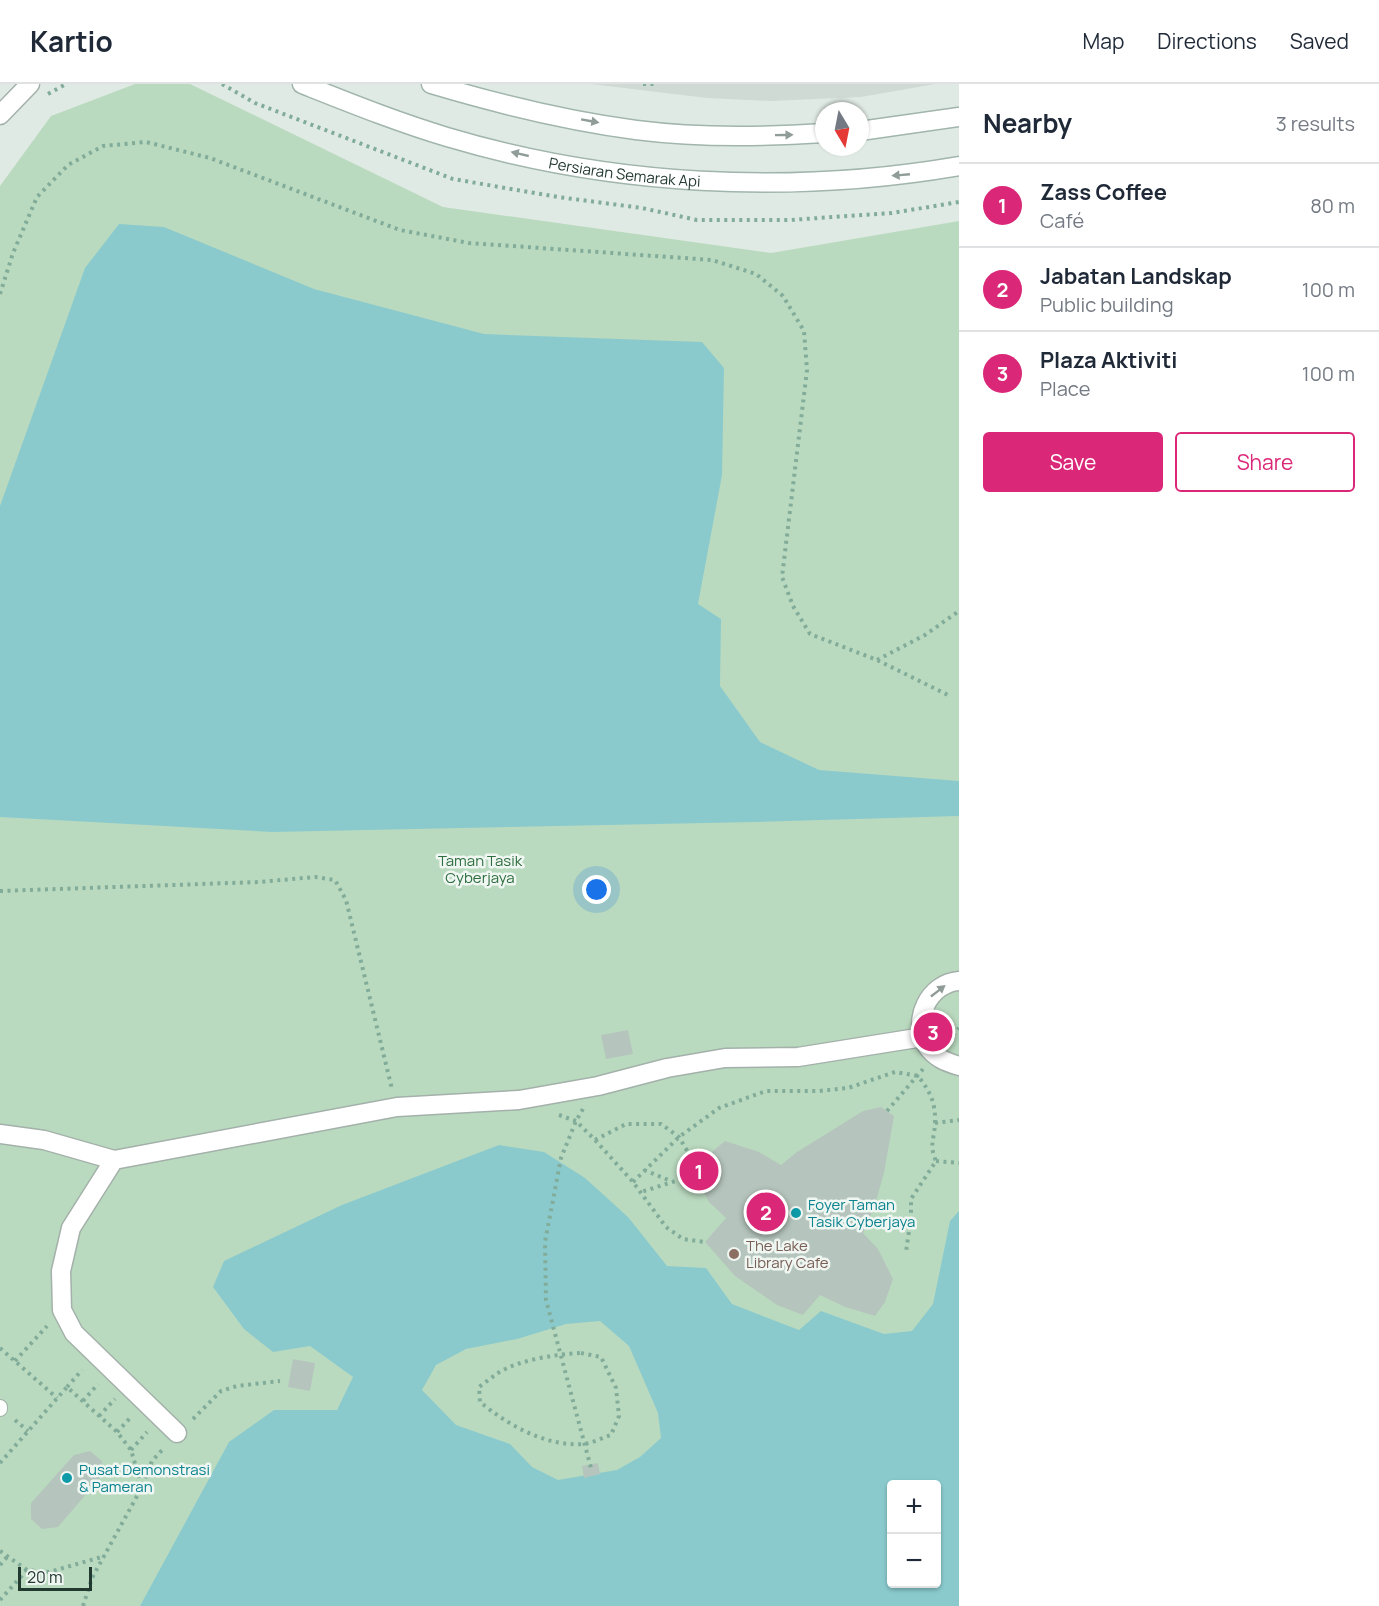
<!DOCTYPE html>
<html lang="en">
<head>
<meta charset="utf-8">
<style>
	:root { --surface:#fff; --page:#f6f6f7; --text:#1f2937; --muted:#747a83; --line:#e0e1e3; --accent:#db2777 }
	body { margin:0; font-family:Manrope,sans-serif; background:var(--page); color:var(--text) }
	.controls { position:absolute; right:18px; bottom:18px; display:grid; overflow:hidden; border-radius:6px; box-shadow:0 2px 4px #0004 }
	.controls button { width:54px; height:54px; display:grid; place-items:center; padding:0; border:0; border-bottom:2px solid var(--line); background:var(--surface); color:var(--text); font:30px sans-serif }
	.compass { position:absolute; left:815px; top:18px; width:54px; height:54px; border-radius:50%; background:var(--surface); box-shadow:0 2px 4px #0004; rotate:170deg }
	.scale { position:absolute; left:18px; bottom:15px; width:74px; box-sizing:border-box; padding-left:6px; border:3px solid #223930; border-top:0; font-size:16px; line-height:21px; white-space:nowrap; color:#223930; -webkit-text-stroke:4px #f0f7f3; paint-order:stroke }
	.you { position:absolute; left:597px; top:806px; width:21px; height:21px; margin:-15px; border:4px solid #fff; border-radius:50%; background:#1a73e8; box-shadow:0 0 0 9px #1a73e833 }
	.badge { display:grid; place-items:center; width:39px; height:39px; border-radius:50%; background:var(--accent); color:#fff; font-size:20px; font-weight:700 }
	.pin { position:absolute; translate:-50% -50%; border:3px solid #fff; box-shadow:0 2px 6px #0006 }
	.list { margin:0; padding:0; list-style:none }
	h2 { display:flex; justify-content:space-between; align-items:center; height:78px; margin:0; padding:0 24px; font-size:26px }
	h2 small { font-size:20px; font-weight:400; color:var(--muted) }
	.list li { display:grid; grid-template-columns:39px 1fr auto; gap:18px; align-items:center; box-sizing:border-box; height:84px; padding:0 24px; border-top:2px solid var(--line) }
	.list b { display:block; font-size:22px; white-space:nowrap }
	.list p { margin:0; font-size:20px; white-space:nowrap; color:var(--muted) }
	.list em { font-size:20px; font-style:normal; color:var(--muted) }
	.actions { display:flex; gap:12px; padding:18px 24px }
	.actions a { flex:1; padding:14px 0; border:2px solid var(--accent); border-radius:6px; text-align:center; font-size:21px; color:var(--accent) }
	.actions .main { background:var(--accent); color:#fff }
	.map { position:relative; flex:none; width:959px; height:1522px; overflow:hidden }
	header { display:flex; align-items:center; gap:36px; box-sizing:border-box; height:84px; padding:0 30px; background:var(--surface); border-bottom:2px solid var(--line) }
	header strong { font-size:28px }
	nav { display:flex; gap:33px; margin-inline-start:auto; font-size:21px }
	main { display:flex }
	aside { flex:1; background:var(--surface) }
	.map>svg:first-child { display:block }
	.built { fill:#cedad3 }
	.green { fill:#badabf; fill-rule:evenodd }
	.water { fill:#8acacd; fill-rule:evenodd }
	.building { fill:#b5c5bd }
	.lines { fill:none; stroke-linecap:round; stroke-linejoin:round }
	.service-casing { stroke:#a3b1aa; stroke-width:16 }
	.pedestrian-casing { stroke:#a3b1aa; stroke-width:21 }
	.minor-casing { stroke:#a3b1aa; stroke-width:21 }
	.secondary-casing { stroke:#a0b5ab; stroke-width:21 }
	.path { stroke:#82ac9a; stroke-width:4; stroke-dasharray:3 4.5; stroke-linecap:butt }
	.service { stroke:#fff; stroke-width:14 }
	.pedestrian { stroke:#fff; stroke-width:18 }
	.minor { stroke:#fff; stroke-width:18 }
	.secondary { stroke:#fff; stroke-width:18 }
	.oneway { fill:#909c98 }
	.culture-dot { fill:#0f9aa8; stroke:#f0f7f3; stroke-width:2 }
	.education-dot { fill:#8d6e63; stroke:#f0f7f3; stroke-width:2 }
	.labels { text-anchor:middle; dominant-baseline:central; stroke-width:5; stroke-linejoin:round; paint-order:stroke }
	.street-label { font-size:15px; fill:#223930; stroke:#f0f7f3 }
	.park-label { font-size:15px; fill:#2e6e3f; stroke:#f0f7f3 }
	.culture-label { font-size:15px; fill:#0d838f; stroke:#f0f7f3; text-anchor:start }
	.education-label { font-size:15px; fill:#785e54; stroke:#f0f7f3; text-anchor:start }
</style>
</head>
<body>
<header>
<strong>Kartio</strong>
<nav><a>Map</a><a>Directions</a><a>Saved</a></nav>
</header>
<main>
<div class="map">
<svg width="959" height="1522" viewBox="0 0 959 1522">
	<rect width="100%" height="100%" fill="#e0eae4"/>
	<!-- built -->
	<path class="built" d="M591,0h344l-74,13 -91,4 -63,-3z"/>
	<!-- green -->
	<path class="green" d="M135,0h55l253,123 328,46 188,-32v1385h-959v-1420l51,-70zM892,1400h44v100h-44z"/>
	<!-- water -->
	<path class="water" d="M119,140l45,3 150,62 170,45 218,8 22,26 -2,107 -24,129 23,15 -1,67 40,56 59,28 140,11v35l-204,6 -483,10 -272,-15v-311l85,-238z
		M499,1061l45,7 41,26 43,39 39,49 39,2 26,36 67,26 22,-19 63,23 28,-3 21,-27 17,-83 9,-10v395h-819l89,-164 45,-32h63l16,-33 -43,-31 -37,6 -29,-23 -31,-42 11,-26 118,-56zM600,1237l29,25 29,67 3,25 -21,19 -23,13 -59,10 -26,-13 -22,-23 -54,-19 -34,-35 14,-25 30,-16 51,-10 49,-15zM892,1400h44v100h-44z"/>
	<!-- building -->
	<path class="building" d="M628,946l5,24 -27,5 -5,-24z
		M881,1023l13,9 -10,57 -10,35 -11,25 15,16 15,30 -8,23 -10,14 -30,-9 -25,-12 -17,20 -26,-10 -42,-29 -30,-34 21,-24 -17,-16 -18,-33 34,-28 34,11 22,13 16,-13 66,-41z
		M293,1275l22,4 -5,28 -22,-4z
		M90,1367l12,10 -2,17 -42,49 -16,2 -11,-10v-16l43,-48z
		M598,1379l2,11 -16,4 -2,-12z"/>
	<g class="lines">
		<defs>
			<path id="service" d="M0,1323v2"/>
			<path id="pedestrian" d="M959,897c-30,2 -48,39 -32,65 8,12 19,16 32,20
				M0,1050l44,6 70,20 283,-53 122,-7 79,-14 69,-18 58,-10 73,-1 125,-20
				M114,1076l-43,68 -10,43 1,39 12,23 103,100"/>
			<path id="minor" d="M0,31l30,-31"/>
			<g id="secondary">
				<path id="s1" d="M302,0c48,19 95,38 145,53 164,49 343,58 512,29"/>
				<path d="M431,0c67,20 136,37 205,46 62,8 126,7 188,3"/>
				<path d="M860,47l99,-14"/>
			</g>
		</defs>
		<!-- service casing -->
		<use href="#service" class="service-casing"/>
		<!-- pedestrian casing -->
		<use href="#pedestrian" class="pedestrian-casing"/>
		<!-- minor casing -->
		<use href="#minor" class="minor-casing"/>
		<!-- secondary casing -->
		<use href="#secondary" class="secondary-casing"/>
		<!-- path -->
		<path class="path" d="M222,0l33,19 198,76 105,18 84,11 55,12h93l102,-7 67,-11
			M643,0h11
			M48,10l18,-10
			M0,210l13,-41 24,-56 31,-32 35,-19 43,-4 64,16 190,72 69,13 243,17 44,14 27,22 21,35 3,39 -25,207 11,29 17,28 67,26 73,36
			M877,576l48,-25 34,-24
			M0,807l259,-9 56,-5 20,3 11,20 46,189
			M948,957l11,-13
			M583,1025l-7,12 -15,37 -16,84 1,58 45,168
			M887,1027l36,-42
			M559,1031l17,6 19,19 38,42 33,45 17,12 22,3
			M935,1039l24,-3
			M595,1056l31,-16h35l18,13 13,22 -4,18 -47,15
			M936,1077l23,2
			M644,1086l27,11
			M633,1098l46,-45 40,-29 47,-17h53l29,-3 47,-16 23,4c12,15 18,27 17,48 -1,16 -6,21 1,37l-25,38v18l-5,35
			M0,1264l57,50
			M581,1269l20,4 15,31 3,28 -8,19c-9,3 -19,8 -27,9 -38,3 -76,-19 -104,-42l-1,-15c7,-5 13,-10 19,-14 20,-13 59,-19 83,-20z
			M15,1277l32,-35
			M67,1303l15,-17
			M83,1317l15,-17
			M99,1332l16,-17
			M193,1335l28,-28 16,-5 43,-5
			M15,1336l13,11
			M117,1348l14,-15
			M131,1366l16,-18
			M0,1379l67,-76 50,45 14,18 11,37
			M0,1467l27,19 22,2 56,-16
			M0,1481l7,-8
			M0,1516l27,-30
			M83,1522l9,-28 50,-91 10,-26 12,-13"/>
		<!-- service -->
		<use href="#service" class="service"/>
		<!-- pedestrian -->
		<use href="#pedestrian" class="pedestrian"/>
		<!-- minor -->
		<use href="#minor" class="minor"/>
		<!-- secondary -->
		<use href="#secondary" class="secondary"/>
	</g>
	<!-- one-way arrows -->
	<defs><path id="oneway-solid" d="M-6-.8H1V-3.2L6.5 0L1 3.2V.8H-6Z" transform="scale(1.5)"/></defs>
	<g class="oneway">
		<use href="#oneway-solid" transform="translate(590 37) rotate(10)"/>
		<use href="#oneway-solid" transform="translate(784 51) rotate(-1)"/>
		<use href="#oneway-solid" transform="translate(520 70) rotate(-167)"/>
		<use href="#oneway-solid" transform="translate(901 91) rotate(175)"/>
		<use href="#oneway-solid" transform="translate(938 907) rotate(-38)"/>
	</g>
	<!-- markers -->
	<g class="culture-dot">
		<circle cx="796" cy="1129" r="6"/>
		<circle cx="67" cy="1394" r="6"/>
	</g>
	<circle class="education-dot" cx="734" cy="1170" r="6"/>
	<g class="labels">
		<!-- street labels -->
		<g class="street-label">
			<text stroke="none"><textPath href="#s1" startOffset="336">Persiaran Semarak Api</textPath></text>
		</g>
		<!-- park labels -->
		<g class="park-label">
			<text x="480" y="776">Taman Tasik<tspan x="480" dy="17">Cyberjaya</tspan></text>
		</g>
		<!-- culture labels -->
		<g class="culture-label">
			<text x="808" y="1120">Foyer Taman<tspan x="808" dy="17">Tasik Cyberjaya</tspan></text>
			<text x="79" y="1385">Pusat Demonstrasi<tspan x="79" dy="17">&amp; Pameran</tspan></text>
		</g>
		<!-- education labels -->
		<g class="education-label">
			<text x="746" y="1161">The Lake<tspan x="746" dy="17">Library Cafe</tspan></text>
		</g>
	</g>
</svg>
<div class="controls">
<button>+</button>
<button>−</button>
</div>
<svg class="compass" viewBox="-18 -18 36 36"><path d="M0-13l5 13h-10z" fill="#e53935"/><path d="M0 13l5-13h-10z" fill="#747a83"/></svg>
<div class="scale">20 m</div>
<div class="you"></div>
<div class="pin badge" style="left:699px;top:1087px">1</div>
<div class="pin badge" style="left:766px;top:1128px">2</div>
<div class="pin badge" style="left:933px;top:948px">3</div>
</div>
<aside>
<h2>Nearby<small>3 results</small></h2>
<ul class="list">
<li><span class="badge">1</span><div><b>Zass Coffee</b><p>Café</p></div><em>80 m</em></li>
<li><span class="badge">2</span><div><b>Jabatan Landskap</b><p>Public building</p></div><em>100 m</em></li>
<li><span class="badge">3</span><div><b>Plaza Aktiviti</b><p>Place</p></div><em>100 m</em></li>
</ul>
<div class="actions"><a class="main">Save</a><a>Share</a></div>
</aside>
</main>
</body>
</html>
